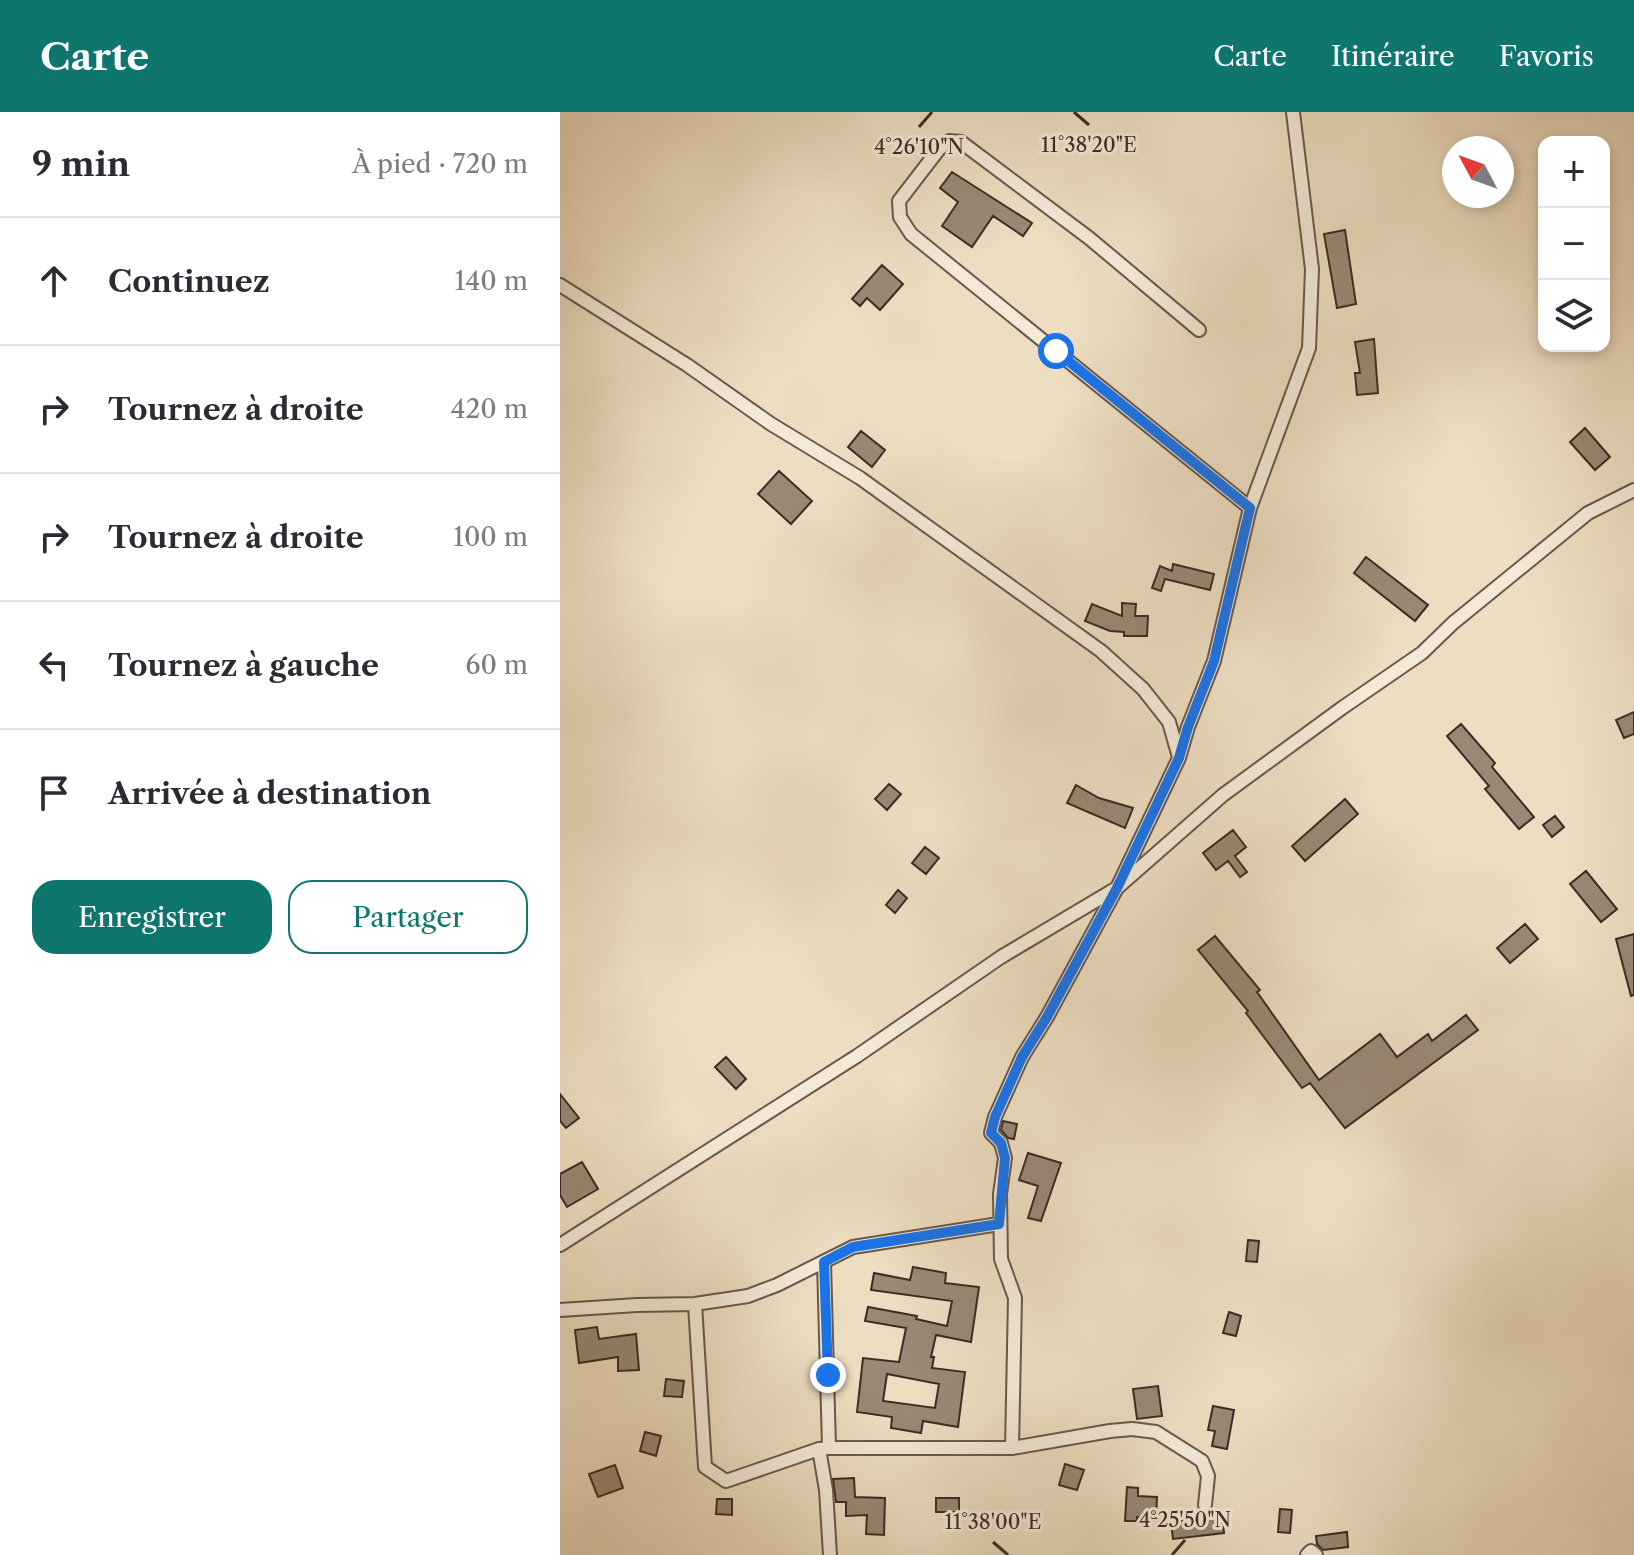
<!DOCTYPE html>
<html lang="fr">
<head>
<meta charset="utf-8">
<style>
	:root { --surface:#fff; --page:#f7f7f7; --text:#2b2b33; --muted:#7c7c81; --line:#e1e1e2; --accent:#0f766e }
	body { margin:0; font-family:"Libre Caslon Text",serif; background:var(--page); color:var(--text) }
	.controls { position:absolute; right:24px; top:24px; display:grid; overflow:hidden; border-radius:16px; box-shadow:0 4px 12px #0003 }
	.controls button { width:72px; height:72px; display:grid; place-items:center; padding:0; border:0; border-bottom:2px solid var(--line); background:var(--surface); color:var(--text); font:40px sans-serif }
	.compass { position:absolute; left:882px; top:24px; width:72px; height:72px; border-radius:50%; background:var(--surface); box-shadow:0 4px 12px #0003; rotate:311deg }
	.stop { position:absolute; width:24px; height:24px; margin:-18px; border:6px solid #1a73e8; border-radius:50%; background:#fff }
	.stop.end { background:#1a73e8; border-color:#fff; box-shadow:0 2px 8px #0008 }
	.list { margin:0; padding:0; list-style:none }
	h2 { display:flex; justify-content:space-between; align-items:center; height:104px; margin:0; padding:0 32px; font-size:34px }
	h2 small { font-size:26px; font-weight:400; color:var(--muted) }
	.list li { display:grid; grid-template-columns:52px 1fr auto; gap:24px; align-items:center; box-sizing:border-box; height:128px; padding:0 32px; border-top:2px solid var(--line) }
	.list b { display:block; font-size:30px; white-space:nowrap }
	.list em { font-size:26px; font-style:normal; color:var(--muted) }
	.actions { display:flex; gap:16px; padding:24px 32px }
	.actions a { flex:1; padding:18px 0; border:2px solid var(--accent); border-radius:24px; text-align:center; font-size:28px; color:var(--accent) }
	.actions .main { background:var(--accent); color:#fff }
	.icon { flex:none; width:44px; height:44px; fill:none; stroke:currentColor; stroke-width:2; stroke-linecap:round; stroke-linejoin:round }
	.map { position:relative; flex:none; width:1074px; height:1443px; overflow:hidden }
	header { display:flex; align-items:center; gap:48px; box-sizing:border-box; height:112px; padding:0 40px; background:var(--accent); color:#fff }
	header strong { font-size:38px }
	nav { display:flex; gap:44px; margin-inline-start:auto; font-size:28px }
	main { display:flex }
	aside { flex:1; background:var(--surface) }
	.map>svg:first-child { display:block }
	.building { fill:#998875; stroke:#3d2b23; stroke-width:2; fill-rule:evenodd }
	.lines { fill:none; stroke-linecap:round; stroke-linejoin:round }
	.minor-casing { stroke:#69584a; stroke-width:16 }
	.minor { stroke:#f3e9d7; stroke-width:12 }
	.route { stroke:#1a73e8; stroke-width:10 }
	.ticks { fill:none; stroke:#3d2b23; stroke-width:3 }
	.ticks-label { font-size:20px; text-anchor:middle; fill:#3d2b23; stroke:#f3e9d7; stroke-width:6; stroke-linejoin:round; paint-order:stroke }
</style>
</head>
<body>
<header>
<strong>Carte</strong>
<nav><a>Carte</a><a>Itinéraire</a><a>Favoris</a></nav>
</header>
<main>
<aside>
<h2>9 min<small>À pied · 720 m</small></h2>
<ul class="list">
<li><svg class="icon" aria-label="ahead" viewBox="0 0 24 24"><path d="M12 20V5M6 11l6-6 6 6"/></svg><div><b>Continuez</b></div><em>140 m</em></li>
<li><svg class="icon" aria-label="right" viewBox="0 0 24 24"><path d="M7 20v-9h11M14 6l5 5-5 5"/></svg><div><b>Tournez à droite</b></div><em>420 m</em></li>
<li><svg class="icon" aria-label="right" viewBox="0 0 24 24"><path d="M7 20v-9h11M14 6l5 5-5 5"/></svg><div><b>Tournez à droite</b></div><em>100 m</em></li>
<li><svg class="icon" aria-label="left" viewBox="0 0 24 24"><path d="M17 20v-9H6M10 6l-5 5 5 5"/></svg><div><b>Tournez à gauche</b></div><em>60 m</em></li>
<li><svg class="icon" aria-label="arrive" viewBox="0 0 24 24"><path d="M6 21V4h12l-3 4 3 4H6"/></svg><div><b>Arrivée à destination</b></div></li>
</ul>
<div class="actions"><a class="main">Enregistrer</a><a>Partager</a></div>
</aside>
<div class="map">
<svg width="1074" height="1443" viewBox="0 0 1074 1443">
	<rect width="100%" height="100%" fill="#edddc1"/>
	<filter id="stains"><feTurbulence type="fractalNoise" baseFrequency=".0025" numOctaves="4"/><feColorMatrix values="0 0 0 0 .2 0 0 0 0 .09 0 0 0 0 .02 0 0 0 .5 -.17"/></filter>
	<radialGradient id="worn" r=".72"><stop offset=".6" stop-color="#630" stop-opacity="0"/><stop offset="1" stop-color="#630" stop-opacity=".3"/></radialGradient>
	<!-- building -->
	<path class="building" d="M392,60l80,51 -9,13 -30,-20 -21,31 -30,-21 16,-24 -18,-14z
		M785,118l11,74 -19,4 -13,-74z
		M322,153l21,19 -23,26 -13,-12 -7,8 -8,-7z
		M814,227l4,54 -21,2 -2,-22h5l-5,-31z
		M1025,316l25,29 -15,13 -25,-28z
		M301,319l24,19 -13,17 -24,-20z
		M219,359l33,30 -21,23 -33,-30z
		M806,445l62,48 -13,16 -61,-48z
		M613,452l41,10 -4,16 -45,-11 -4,12 -9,-3 8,-22 12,5z
		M562,491l14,1 -1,12h13l-1,20h-23v-4l-14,-1 -25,-10 7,-17 30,12z
		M1074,600v22l-10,4 -8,-18z
		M901,612l34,39 -3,4 42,50 -15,12 -34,-40 4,-3 -42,-50z
		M329,672l12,10 -14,16 -12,-11z
		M516,673l23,13 34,10 -8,20 -58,-25z
		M785,687l13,15 -53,47 -13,-15z
		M995,704l9,11 -12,10 -9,-12z
		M673,718l13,17 -11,9 12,16 -7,5 -12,-16 -12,9 -13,-17z
		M365,735l14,11 -13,16 -14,-11z
		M1026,759l31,38 -16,13 -31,-38z
		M338,778l9,8 -12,15 -9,-8z
		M965,812l13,15 -28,24 -13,-15z
		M1074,822v61l-3,1 -15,-57z
		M655,824l45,54 -3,2 62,88 61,-46 17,23 31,-23 4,7 34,-26 12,15 -133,98 -35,-45 -8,5 -56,-75 2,-2 -50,-61z
		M166,945l20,22 -10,10 -21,-22z
		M0,982l19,24 -13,10 -6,-7z
		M443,1009l14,3 -3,15 -6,-1 -7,-8z
		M468,1041l33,10 -20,58 -13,-3 10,-32 -19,-6z
		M22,1050l16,27 -31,18 -7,-12v-21z
		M688,1128l11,1 -2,21 -11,-1z
		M353,1155l33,6 -1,10 34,4 -8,55 -35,-7 -5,22h3l-2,11 33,4 -7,55 -35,-6 -2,12 -30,-5 1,-11 -35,-5 6,-54 36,4 7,-34 -41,-7 3,-14 49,9 -1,3 31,7 5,-25 -81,-11 3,-17 36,7zM327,1262l52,10 -4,24 -52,-7z
		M669,1200l12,4 -5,20 -13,-3z
		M37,1215l2,12 37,-5 3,36 -21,1v-14l-39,6 -4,-33z
		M106,1267l18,2 -2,16 -18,-1z
		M598,1274l4,30 -25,3 -4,-30z
		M653,1294l21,4 -7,39 -15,-3 3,-15 -7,-1z
		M85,1320l16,4 -5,20 -16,-5z
		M505,1352l19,6 -7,20 -18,-5z
		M55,1353l8,23 -25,9 -9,-23z
		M294,1366l1,19 30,1 -1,37 -18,-1 1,-19 -21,1v-14h-10l-3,-23z
		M567,1375l11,1v8l19,1 -1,21 -19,-1v4h-12z
		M376,1386h23v14h-23z
		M157,1387h15v16l-16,-1z
		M720,1397l12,1 -2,23 -12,-1z
		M662,1404l2,17 -51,6 -2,-17z
		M787,1420l1,15 -25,3 -6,-6 -1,-8z"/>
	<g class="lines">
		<defs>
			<path id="minor" d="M0,173l127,80 84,59 89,54 241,173 42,38 26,33 10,35
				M639,218l-110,-92 -128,-96 -12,-1 -10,8 -40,52 1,16 11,17 339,274
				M0,1133l297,-189 144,-99 116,-69 106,-93 119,-87 80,-55 31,-30 135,-110 46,-23
				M264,1150l5,186
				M135,1192l10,163 21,14 93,-32 10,-1h183l98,-17 22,-2 24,3 46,29 6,15 -3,29
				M0,1198l77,-5 58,-1 53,-8 29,-11 76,-38 146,-23
				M452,1336l3,-150 -14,-39 -1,-65 5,-36 -4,-15 -10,-10 4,-16 27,-60 25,-40 70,-129 62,-130 9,-31 26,-66 36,-153 59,-160 3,-79 -19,-157
				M259,1337l7,41 4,65
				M747,1443l4,-4 5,4"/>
		</defs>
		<!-- minor casing -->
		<use href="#minor" class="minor-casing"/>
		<!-- minor -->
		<use href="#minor" class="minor"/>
	</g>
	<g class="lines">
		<!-- route -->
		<path class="route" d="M268,1263l-4,-113 29,-15 146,-23 6,-66 -4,-15 -10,-10 4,-16 27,-60 25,-40 70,-129 62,-130 9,-31 26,-66 36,-153 -194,-157"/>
	</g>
	<!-- ticks -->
	<path class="ticks" d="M514,0l15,13M359,15l13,-15M433,1430l15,13M612,1443l13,-15"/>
	<g class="ticks-label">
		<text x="529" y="40">11°38'20"E</text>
		<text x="359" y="42">4°26'10"N</text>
		<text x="625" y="1415">4°25'50"N</text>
		<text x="433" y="1417">11°38'00"E</text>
	</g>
	<rect width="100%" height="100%" filter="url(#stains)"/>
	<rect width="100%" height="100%" fill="url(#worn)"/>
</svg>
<div class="controls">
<button>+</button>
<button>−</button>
<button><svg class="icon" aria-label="layers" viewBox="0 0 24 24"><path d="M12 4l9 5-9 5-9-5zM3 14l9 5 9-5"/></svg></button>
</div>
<svg class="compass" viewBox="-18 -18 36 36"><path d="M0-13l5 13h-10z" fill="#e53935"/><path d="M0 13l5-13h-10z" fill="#7c7c81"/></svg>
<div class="stop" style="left:496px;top:239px"></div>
<div class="stop end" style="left:268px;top:1263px"></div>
</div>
</main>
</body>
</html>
